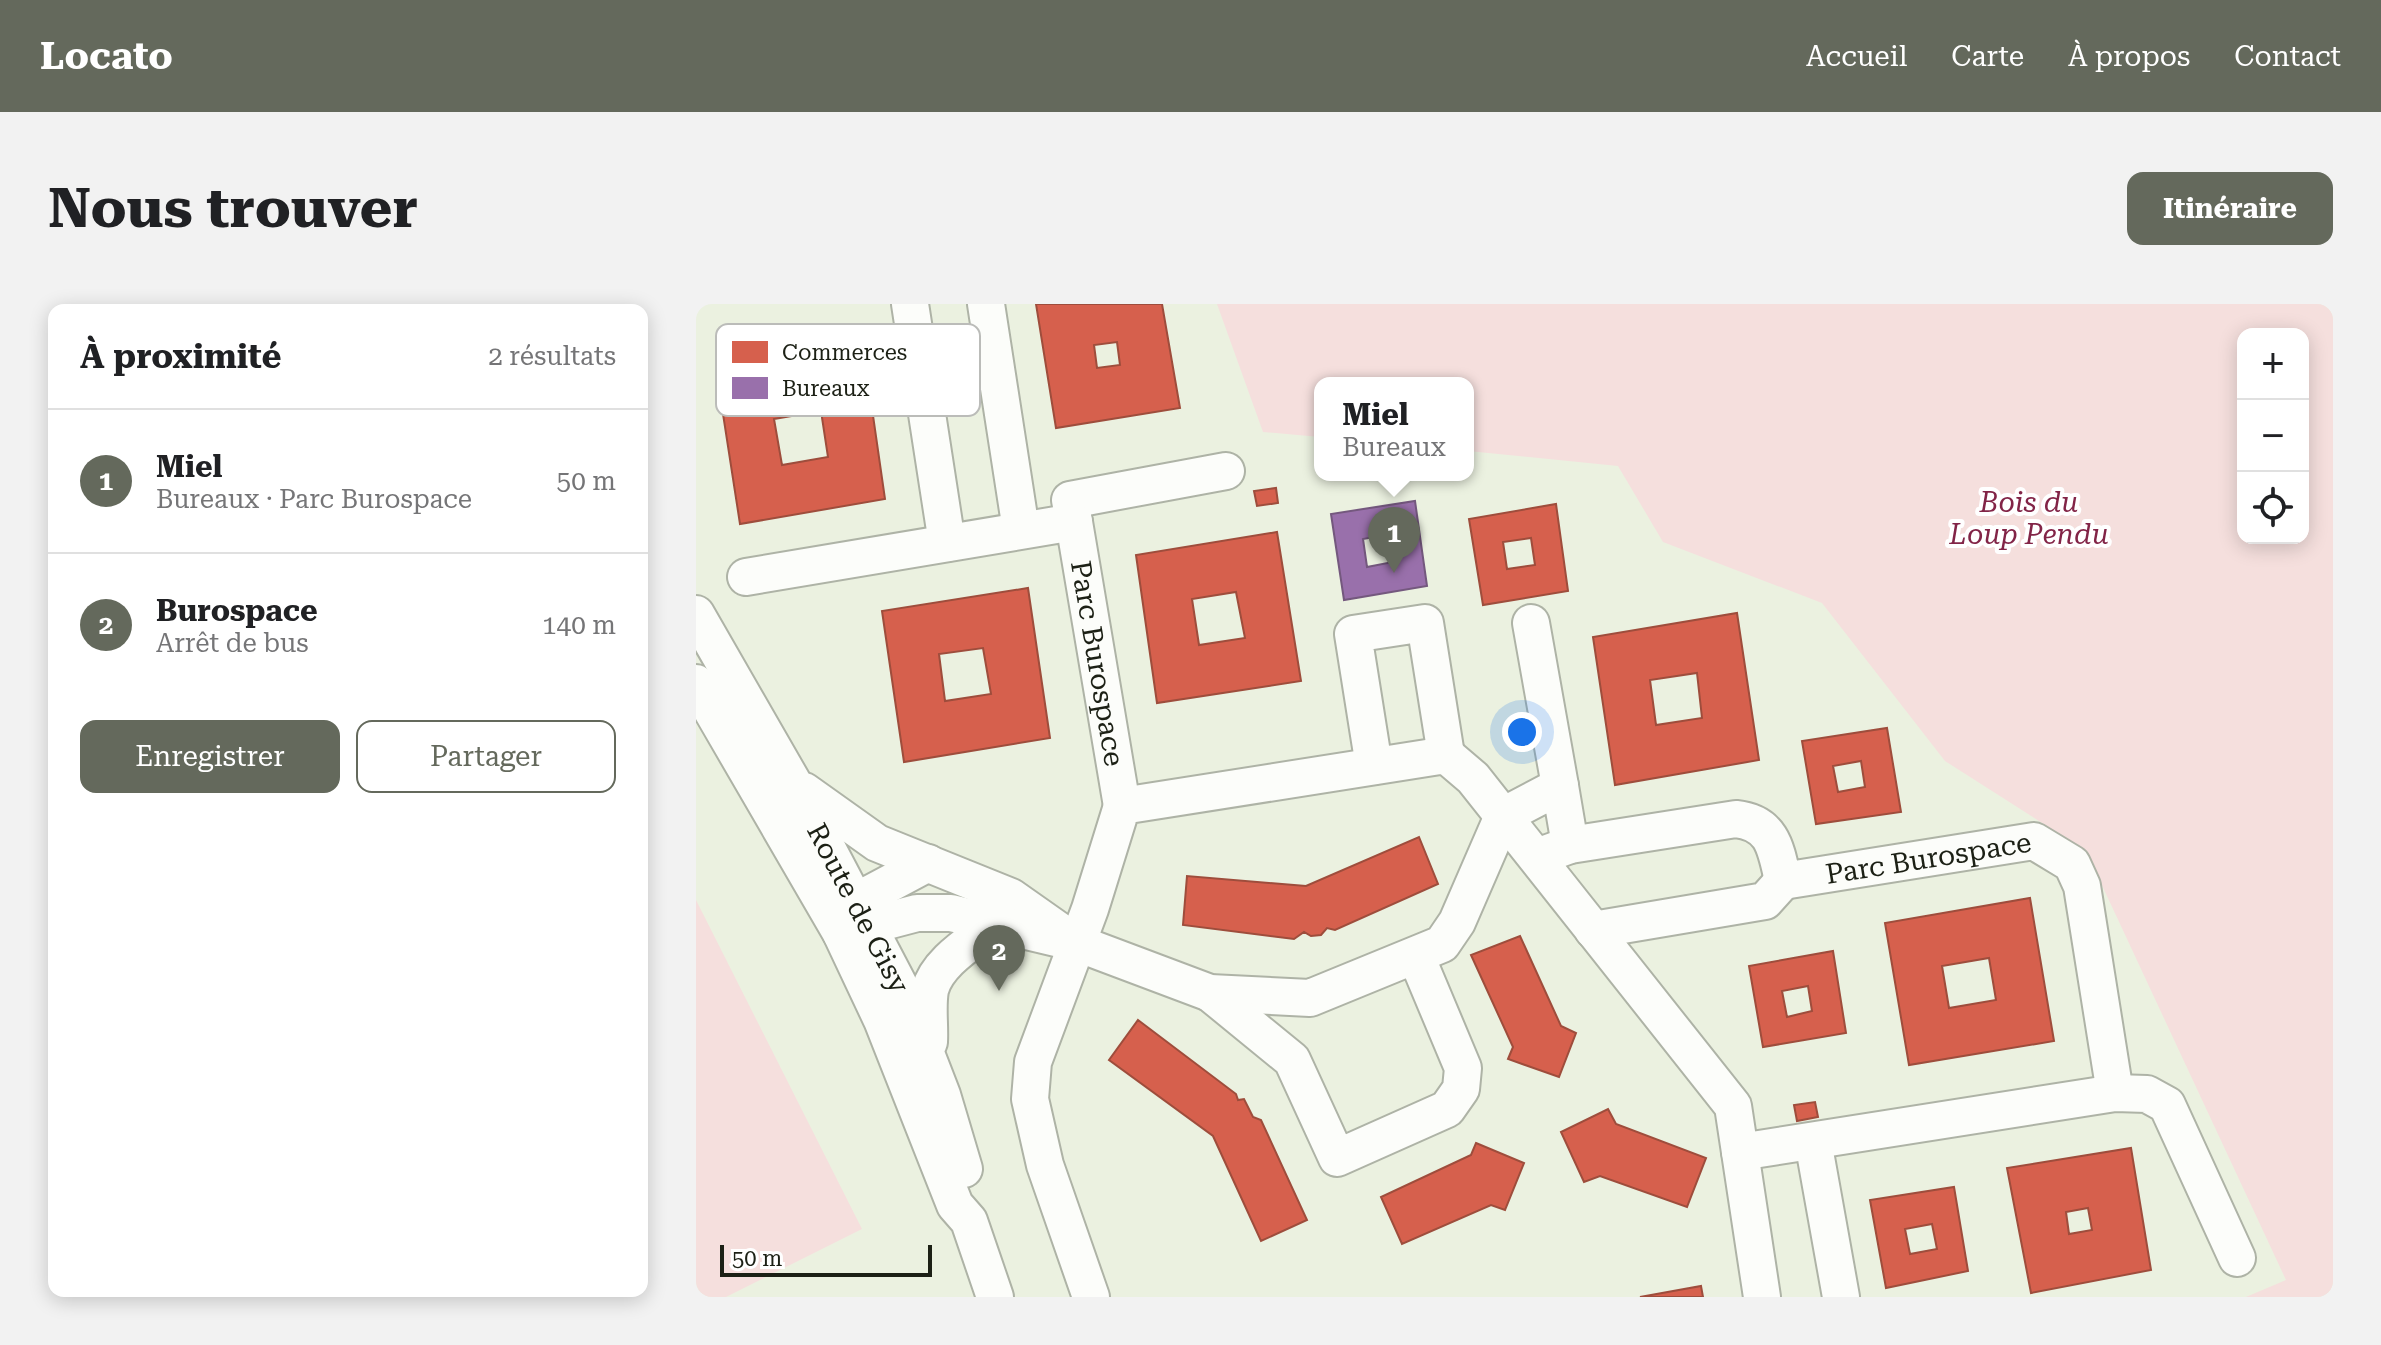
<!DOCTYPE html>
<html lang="fr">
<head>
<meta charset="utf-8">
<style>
	:root { --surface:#fff; --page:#f2f2f2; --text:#202124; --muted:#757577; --line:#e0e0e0; --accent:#64695c }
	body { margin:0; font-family:"Roboto Serif",serif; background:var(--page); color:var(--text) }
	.controls { position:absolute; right:24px; top:24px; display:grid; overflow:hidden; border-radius:16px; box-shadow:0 4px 20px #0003 }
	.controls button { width:72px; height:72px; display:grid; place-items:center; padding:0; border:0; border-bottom:2px solid var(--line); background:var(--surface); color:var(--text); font:40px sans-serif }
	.scale { position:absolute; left:24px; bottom:20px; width:212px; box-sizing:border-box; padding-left:8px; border:4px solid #1c2015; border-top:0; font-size:22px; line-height:28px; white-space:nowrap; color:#1c2015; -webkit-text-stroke:6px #fff; paint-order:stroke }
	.you { position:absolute; left:826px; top:428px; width:28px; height:28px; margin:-20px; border:6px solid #fff; border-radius:50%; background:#1a73e8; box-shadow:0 0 0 12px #1a73e833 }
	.badge { display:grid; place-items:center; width:52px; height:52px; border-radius:50%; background:var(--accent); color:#fff; font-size:26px; font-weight:700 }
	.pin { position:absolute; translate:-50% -66px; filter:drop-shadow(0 2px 4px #0008) }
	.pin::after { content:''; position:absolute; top:42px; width:28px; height:24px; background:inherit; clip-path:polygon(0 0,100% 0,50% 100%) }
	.popup { position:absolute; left:618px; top:73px; width:160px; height:104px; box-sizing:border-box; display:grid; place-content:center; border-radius:16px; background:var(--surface); filter:drop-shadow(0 2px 6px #0005); font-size:26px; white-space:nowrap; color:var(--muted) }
	.popup b { font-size:30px; color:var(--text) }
	.popup::after { content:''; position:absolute; left:50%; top:100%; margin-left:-16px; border:16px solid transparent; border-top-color:var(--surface) }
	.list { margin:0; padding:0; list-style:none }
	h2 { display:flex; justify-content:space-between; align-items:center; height:104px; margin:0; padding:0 32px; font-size:34px }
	h2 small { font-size:26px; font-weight:400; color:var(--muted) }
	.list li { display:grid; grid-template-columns:52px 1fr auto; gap:24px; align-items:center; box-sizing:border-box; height:144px; padding:0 32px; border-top:2px solid var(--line) }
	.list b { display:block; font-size:30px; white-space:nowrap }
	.list p { margin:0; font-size:26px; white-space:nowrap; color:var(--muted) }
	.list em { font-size:26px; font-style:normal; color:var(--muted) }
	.actions { display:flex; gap:16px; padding:24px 32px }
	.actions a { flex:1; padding:18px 0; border:2px solid var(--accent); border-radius:16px; text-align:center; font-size:28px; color:var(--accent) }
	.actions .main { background:var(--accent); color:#fff }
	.icon { flex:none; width:44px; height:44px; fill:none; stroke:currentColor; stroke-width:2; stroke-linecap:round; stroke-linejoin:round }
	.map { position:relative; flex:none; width:1637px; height:993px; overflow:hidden; border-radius:16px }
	header { display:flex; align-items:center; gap:48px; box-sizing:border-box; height:112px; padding:0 40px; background:var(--accent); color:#fff }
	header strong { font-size:38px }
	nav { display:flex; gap:44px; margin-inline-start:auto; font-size:28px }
	.intro { display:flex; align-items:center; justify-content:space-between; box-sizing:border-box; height:192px; padding:0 48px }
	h1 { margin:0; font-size:56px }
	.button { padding:20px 36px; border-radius:16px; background:var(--accent); color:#fff; font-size:28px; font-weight:700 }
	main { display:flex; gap:48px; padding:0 48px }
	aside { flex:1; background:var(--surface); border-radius:16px; box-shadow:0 4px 20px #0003 }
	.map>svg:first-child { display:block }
	.green { fill:#f5dfdd; fill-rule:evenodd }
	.shops { fill:#d6604d; stroke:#9e4d3c; stroke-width:2; fill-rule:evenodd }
	.offices { fill:#9970ab; stroke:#74587e; stroke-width:2; fill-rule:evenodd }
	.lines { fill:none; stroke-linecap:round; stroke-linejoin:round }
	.minor-casing { stroke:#aeb3a6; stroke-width:40 }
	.minor { stroke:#fcfdfa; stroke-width:36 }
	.labels { text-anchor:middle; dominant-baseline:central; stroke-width:8; stroke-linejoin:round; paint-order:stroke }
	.park-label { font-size:28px; font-style:italic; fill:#822447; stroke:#fff }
	.street-label { font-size:28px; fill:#1c2015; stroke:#fff }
	.key { fill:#fff; stroke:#bbbcb9; stroke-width:2 }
	.key-label { font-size:22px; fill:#1c2015 }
</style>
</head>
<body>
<header>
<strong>Locato</strong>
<nav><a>Accueil</a><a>Carte</a><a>À propos</a><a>Contact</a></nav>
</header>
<div class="intro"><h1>Nous trouver</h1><a class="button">Itinéraire</a></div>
<main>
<aside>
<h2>À proximité<small>2 résultats</small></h2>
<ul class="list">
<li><span class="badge">1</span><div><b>Miel</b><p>Bureaux · Parc Burospace</p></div><em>50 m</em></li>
<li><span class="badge">2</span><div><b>Burospace</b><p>Arrêt de bus</p></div><em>140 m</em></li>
</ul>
<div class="actions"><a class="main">Enregistrer</a><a>Partager</a></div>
</aside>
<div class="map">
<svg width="1637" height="993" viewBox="0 0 1637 993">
	<rect width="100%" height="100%" fill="#ebf1e0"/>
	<!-- green -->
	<path class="green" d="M521,0h1116v993h-87l40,-17 -200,-429 -141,-90 -123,-158 -159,-61 -45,-76 -150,-15v-68h-148v54l-57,-5zM1547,30h60v204h-60z
		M0,596l166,329 -136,68h-30z"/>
	<!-- shops -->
	<path class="shops" d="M340,0h126l18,104 -124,20zM421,38l3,23 -23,3 -3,-23z
		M168,49l21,146 -145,25 -23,-149zM125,107l7,46 -46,8 -8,-46z
		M580,184l2,15 -21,3 -3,-15z
		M860,200l12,87 -85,14 -14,-86zM835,234l4,27 -28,4 -4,-27z
		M581,228l24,149 -144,22 -21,-148zM540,288l9,46 -46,7 -7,-46z
		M332,284l22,150 -146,24 -22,-151zM287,344l8,46 -46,7 -6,-47z
		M1041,309l22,147 -144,25 -22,-148zM1001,369l5,45 -46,7 -6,-45z
		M1191,424l14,84 -85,12 -14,-83zM1165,457l4,26 -27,5 -5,-26z
		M723,533l19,47 -103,46 -8,-2 -6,7 -10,1 -7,-4 -10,7 -111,-14 4,-49 119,10z
		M1334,594l24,143 -145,24 -24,-142zM1293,654l7,42 -47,8 -7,-42z
		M824,632l41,90 15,7 -17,44 -51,-18 5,-12 -42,-92z
		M1137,647l13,82 -83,14 -14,-81zM1112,682l4,25 -25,6 -5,-26z
		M442,716l98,74 2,6 6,-1 9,18 8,3 46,100 -46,21 -48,-105 -104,-76z
		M1119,798l3,15 -21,4 -3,-16z
		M912,805l8,15 90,34 -19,49 -87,-31 -16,6 -23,-50z
		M780,839l48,20 -19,47 -14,-5 -89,39 -21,-47 90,-42z
		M1435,844l20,122 -120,23 -24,-125zM1392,904l4,22 -23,4 -3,-22z
		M1258,883l14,84 -82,17 -16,-88zM1236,920l5,25 -27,5 -5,-25z
		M1005,982l2,11h-63z"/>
	<!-- offices -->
	<path class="offices" d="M719,197l12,85 -83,14 -13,-86zM694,230l3,28 -26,5 -4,-28z"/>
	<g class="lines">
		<defs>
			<g id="minor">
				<path d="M214,0l37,239"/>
				<path d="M290,0l35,226"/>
				<path d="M378,218l-4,-22 156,-29"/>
				<path id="s1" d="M50,273l328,-55 48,284"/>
				<path id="s2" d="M0,310l96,167 109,208 41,106 22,74"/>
				<path d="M835,319l29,163"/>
				<path d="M0,379l145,250 41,87 73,185 14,16 26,76"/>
				<path d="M678,462l-21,-132 72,-11 21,132"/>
				<path d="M108,487l73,52 134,54 54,38"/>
				<path id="s3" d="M852,549l22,-8 166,-26c37,4 40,30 47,62l251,-40 38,23 10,22 33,207"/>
				<path d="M150,621l22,-30 60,-32"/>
				<path d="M897,626l172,-29 18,-20"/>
				<path d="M145,629l76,-20h34l126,30 133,50 100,5 132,-54 15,-22 46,-106 57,-30 10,59"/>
				<path d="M514,689l82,67 45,98 110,-49 14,-20 2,-21 -47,-112"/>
				<path d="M233,738c1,-16 -2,-36 1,-52 7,-28 42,-48 63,-65"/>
				<path d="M1117,837l28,156"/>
				<path d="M1044,848l375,-59 32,1 20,11 70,153"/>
				<path d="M395,993l-46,-132 -15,-66 3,-37 57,-153 32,-103 324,-51 27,23 260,328 29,191"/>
			</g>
		</defs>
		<!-- minor casing -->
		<use href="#minor" class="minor-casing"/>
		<!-- minor -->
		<use href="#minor" class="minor"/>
	</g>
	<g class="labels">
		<!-- park labels -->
		<g class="park-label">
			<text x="1333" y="198">Bois du<tspan x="1333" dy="32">Loup Pendu</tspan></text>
		</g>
		<!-- street labels -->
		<g class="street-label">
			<text stroke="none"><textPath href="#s1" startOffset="476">Parc Burospace</textPath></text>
			<text stroke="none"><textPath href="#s3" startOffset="424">Parc Burospace</textPath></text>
			<text stroke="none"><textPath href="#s2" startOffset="336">Route de Gisy</textPath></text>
		</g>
	</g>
	<!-- legend -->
	<rect x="20" y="20" width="264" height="92" rx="12" class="key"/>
	<rect x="36" y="37" width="36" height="22" fill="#d6604d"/>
	<rect x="36" y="73" width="36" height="22" fill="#9970ab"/>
	<g class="key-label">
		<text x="86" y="56">Commerces</text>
		<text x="86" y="92">Bureaux</text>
	</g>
</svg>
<div class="controls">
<button>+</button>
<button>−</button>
<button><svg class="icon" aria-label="locate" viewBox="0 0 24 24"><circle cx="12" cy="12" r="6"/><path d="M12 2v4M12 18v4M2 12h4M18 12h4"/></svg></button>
</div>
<div class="scale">50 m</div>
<div class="you"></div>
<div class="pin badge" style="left:698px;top:269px">1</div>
<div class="popup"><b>Miel</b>Bureaux</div>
<div class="pin badge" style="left:303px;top:687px">2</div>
</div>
</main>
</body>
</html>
